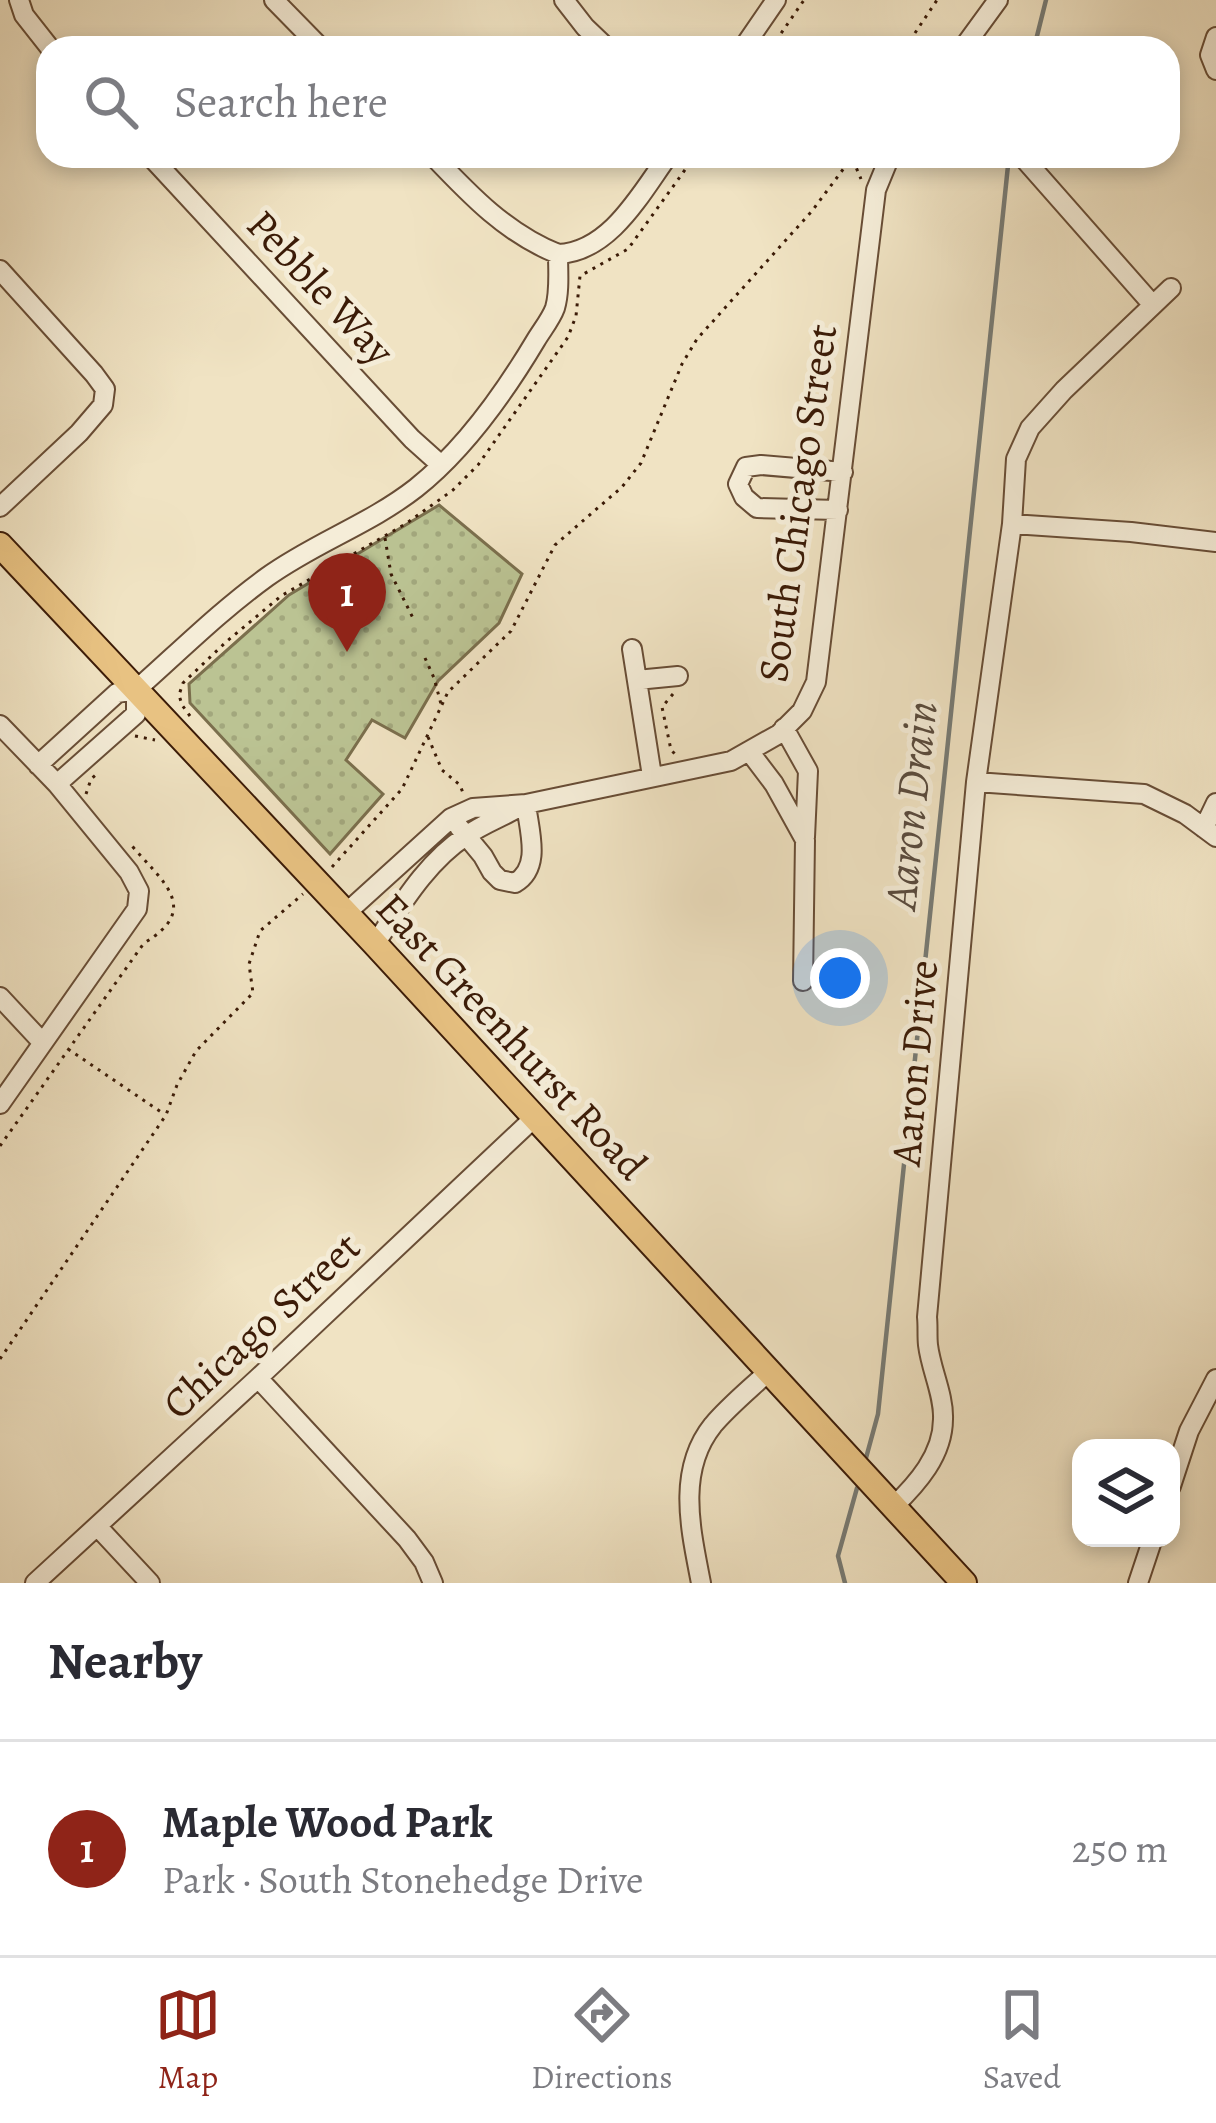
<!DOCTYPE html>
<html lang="en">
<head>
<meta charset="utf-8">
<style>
	:root { --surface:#fff; --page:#f2f2f3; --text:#2b2b33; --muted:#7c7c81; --line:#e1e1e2; --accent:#8f2418 }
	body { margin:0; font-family:Alegreya,serif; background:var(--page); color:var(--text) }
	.controls { position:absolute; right:36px; bottom:36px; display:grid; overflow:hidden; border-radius:24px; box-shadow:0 6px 18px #0003 }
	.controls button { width:108px; height:108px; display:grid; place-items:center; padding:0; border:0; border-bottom:3px solid var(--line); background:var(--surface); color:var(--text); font:60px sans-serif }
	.you { position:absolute; left:840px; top:978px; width:42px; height:42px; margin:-30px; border:9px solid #fff; border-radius:50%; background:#1a73e8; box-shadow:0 0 0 18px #1a73e833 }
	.badge { display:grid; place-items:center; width:78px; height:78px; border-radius:50%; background:var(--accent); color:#fff; font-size:39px; font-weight:700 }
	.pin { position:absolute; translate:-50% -99px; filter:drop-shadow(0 3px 6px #0008) }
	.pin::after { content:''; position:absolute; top:63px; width:42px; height:36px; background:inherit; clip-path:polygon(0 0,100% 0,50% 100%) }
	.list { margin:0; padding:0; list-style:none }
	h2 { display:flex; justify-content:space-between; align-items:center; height:156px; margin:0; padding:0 48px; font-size:51px }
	h2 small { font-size:39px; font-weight:400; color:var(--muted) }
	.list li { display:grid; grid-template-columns:78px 1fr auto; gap:36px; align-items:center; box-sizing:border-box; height:216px; padding:0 48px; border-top:3px solid var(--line) }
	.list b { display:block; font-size:45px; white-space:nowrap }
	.list p { margin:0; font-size:39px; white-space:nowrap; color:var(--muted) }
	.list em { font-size:39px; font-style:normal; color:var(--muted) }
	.icon { flex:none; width:66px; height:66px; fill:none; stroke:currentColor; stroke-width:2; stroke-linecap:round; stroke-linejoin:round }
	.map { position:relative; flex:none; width:1216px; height:1583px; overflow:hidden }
	.search { position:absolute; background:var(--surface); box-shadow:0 6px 18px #0003; left:36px; right:36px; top:36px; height:132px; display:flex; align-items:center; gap:30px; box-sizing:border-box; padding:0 42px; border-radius:36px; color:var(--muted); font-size:45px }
	.sheet { height:372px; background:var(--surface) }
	nav { display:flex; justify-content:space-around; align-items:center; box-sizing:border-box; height:168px; border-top:3px solid var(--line); background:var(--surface); font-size:33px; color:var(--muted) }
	nav a { display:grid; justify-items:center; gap:6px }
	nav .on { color:var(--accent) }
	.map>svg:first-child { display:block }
	.grass { fill:url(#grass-dots); stroke:#7b6f4d; stroke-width:3 }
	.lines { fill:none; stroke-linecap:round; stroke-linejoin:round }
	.stream { stroke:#777b75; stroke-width:4.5 }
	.minor-casing { stroke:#684d36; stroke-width:22 }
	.major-casing { stroke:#3b1b07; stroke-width:28 }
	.path { stroke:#3b1b07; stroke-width:3; stroke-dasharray:3 6; stroke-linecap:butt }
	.minor { stroke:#f5edd8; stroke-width:18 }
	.major { stroke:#e8c282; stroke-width:24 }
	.labels { text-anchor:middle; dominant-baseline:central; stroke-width:10; stroke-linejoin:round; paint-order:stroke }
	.street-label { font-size:42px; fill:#3b1b07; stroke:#f5edd8 }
	.water-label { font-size:45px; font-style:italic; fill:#594b3e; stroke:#f5edd8 }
</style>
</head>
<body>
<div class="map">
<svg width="1216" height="1583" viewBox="0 0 1216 1583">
	<defs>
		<pattern id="grass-dots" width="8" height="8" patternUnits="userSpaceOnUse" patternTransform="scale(3)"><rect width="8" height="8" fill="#bbc393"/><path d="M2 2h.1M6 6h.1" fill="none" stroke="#a2a77d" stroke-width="1.8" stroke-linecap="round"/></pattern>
	</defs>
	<rect width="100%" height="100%" fill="#f0e3c3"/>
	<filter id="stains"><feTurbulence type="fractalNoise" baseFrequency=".00167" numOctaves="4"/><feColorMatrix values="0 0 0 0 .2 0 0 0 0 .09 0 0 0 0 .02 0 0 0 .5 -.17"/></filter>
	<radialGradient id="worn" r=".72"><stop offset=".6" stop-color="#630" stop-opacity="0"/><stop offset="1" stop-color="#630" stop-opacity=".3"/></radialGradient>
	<!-- grass -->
	<path class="grass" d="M439,505l83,69 -23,49 -61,58 -33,57 -33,-18 -26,40 37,34 -53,60 -140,-151 -1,-19 100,-89z"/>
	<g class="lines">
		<!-- stream -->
		<path class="stream" d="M1034,48l12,-48
			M866,1458l12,-44 131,-1258
			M845,1583l-7,-27 19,-68"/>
		<defs>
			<path id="minor" d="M19,0l5,15 26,33
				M274,0l47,48
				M564,0l21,27 22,21
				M1216,37l-6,18 6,15
				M743,48l33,-48
				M963,48l35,-48
				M150,156l262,283 29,26
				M433,156c37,39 74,78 125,98
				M1026,161l126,143
				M0,270l94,104 11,15 -2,16 -24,28 -79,74
				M838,510l-81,-2 -13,-11 -6,-13 8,-17 15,-2 82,7
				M1012,524l119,8 85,10
				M632,649l20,127
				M637,680l41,-4
				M0,725l57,59 72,88 10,19 -2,18 -137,195
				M784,728l24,43 -3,66
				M749,751l25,33 31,56 -2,141
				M38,765l79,-72 19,-3c43,-38 84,-79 131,-113 47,-34 103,-53 149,-89 48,-38 89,-96 120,-148 6,-10 15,-21 19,-32 5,-17 3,-37 3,-54 52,-2 83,-61 110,-98
				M976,782l168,12 41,20 31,23
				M57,784l79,-70v-24
				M459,827l24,29 9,16 8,8 15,3c27,-16 14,-52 11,-79
				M1204,828l12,-25
				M345,914l106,-96 22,-10 53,-4 205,-43 48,-27 23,-23 14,-29 60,-492 14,-34
				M375,944c25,-37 52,-83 91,-108 15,-11 34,-18 50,-27
				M0,997l42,45
				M258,1378l149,161 17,23 9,21
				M1171,1486l18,-55 27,-52
				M893,1507c24,-23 50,-52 50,-88 1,-24 -12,-49 -15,-74 -1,-9 0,-19 -1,-28l49,-535 36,-258 4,-65 14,-31 34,-38 107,-102
				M97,1526l53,57
				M35,1583l223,-205 276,-260
				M701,1583c-10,-52 -25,-112 12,-158 16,-19 37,-36 55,-53
				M1138,1583l15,-45"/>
			<path id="major" d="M0,545l375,399 589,639"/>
		</defs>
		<!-- minor casing -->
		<use href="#minor" class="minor-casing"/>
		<!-- major casing -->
		<use href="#major" class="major-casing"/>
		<!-- path -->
		<path class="path" d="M771,48l33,-48
			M905,48l32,-48
			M853,160l8,19
			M385,538l6,36 23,46
			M425,658l9,20 7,26
			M673,694l-11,13 9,43 5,5
			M190,716l-8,-11 -3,-10 4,-12 43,-41 55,-46 126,-73 46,-33 25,-25 90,-128 8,-21 4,-40 48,-27 67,-93
			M135,736l20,4
			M428,737l14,33 18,15 3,8
			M86,794l5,-15 8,-7
			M332,867l70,-78 46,-97 63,-61 44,-86 67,-58 19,-24 41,-99 15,-25 115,-128 41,-55
			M68,1049l96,65
			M0,1146l144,-203c58,-34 18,-62 -12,-97
			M0,1359l166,-244 11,-30 19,-34 57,-58 -4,-29 11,-33 43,-37"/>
		<!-- minor -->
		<use href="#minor" class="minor"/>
		<!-- major -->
		<use href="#major" class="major"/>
	</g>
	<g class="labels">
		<!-- street labels -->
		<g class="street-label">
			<text transform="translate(321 287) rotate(47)">Pebble Way</text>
			<text transform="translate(797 503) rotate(-82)">South Chicago Street</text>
			<text transform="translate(512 1036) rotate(47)">East Greenhurst Road</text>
			<text transform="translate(914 1063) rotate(-85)">Aaron Drive</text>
			<text transform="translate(261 1325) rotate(-43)">Chicago Street</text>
		</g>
		<!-- water labels -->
		<g class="water-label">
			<text transform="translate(911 805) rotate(-84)">Aaron Drain</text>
		</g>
	</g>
	<rect width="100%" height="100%" filter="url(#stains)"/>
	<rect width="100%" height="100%" fill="url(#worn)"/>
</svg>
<div class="controls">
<button><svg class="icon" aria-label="layers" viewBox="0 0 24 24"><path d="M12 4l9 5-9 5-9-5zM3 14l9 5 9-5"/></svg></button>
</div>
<div class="you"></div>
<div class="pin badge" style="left:347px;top:652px">1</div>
<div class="search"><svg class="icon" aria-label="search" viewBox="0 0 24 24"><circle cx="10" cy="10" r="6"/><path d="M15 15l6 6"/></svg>Search here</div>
</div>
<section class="sheet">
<h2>Nearby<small></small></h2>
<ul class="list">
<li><span class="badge">1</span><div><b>Maple Wood Park</b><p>Park · South Stonehedge Drive</p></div><em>250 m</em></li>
</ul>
</section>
<nav>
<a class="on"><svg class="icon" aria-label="map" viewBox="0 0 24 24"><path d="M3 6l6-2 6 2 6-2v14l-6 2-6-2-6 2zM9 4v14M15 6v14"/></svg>Map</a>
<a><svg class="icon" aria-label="directions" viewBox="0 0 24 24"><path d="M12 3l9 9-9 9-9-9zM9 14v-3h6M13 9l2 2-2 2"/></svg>Directions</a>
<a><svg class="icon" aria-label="saved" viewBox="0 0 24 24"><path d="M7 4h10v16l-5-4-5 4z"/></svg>Saved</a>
</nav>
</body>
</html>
